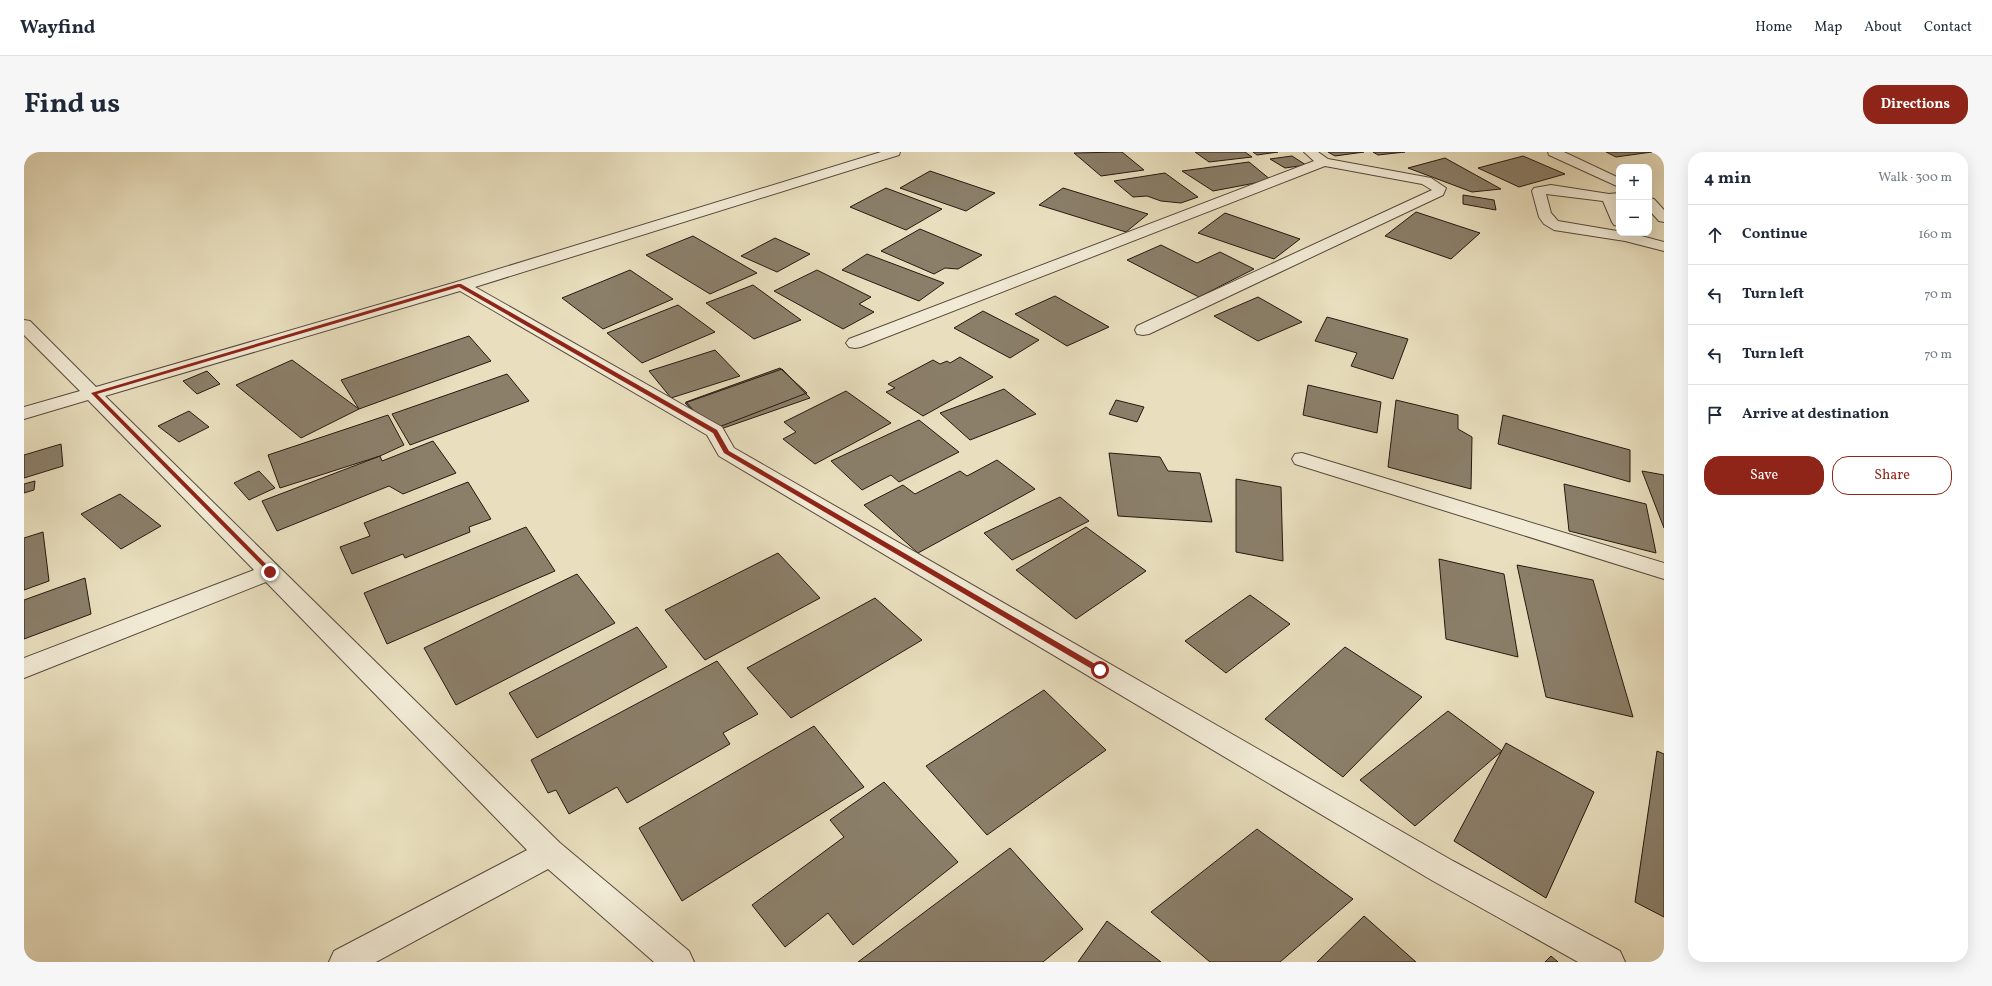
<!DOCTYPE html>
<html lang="en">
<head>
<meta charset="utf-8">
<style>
	:root { --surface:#fff; --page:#f6f6f7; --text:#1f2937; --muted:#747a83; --line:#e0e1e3; --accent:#8f2418 }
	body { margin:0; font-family:Vollkorn,serif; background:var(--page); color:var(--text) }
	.controls { position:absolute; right:12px; top:12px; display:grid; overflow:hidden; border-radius:8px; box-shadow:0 4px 16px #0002 }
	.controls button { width:36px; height:36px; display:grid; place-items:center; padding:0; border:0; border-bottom:1px solid var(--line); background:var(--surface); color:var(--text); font:20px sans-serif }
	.stop { position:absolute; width:12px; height:12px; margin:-9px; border:3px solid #8f2418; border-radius:50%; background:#fff }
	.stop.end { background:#8f2418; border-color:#fff; box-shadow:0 1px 4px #0008 }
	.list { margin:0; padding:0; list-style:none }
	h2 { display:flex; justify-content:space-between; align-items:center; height:52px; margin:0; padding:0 16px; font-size:17px }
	h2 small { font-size:13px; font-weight:400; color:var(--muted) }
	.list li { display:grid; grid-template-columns:26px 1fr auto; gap:12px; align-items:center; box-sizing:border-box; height:60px; padding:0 16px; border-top:1px solid var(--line) }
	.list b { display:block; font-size:15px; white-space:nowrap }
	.list em { font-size:13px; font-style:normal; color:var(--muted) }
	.actions { display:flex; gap:8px; padding:12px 16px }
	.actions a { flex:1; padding:9px 0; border:1px solid var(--accent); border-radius:16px; text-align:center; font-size:14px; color:var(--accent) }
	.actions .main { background:var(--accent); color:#fff }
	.icon { flex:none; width:22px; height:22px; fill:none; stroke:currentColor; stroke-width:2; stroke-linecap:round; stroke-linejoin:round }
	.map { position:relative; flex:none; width:1640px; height:810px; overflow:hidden; border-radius:16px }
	header { display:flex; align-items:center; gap:24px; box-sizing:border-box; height:56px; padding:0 20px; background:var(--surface); border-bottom:1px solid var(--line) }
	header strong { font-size:19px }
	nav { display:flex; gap:22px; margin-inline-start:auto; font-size:14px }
	.intro { display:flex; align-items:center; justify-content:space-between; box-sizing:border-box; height:96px; padding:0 24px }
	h1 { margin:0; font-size:28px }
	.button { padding:10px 18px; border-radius:16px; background:var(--accent); color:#fff; font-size:14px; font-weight:700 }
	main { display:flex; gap:24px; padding:0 24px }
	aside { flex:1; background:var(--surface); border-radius:16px; box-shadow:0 4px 16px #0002 }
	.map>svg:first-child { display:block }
	.building { fill:#8b7f6a; stroke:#261810 }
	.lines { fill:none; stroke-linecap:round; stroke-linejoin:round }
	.lane-casing { stroke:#574a3c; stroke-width:2 }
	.street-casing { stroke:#574a3c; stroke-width:2 }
	.lane { fill:#f1ead5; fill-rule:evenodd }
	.street { fill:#f1ead5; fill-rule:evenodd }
	.route { fill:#8f2418 }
</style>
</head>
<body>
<header>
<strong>Wayfind</strong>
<nav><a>Home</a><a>Map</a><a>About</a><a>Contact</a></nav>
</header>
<div class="intro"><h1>Find us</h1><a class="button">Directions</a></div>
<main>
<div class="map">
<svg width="1640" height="810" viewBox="0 0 1640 810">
	<rect width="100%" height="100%" fill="#e9dfbe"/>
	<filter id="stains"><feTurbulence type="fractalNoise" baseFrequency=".005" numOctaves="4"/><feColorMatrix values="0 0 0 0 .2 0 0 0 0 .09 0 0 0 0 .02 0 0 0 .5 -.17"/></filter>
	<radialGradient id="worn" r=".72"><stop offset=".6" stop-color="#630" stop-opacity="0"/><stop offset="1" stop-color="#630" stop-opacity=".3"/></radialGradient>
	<!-- building -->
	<path class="building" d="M1098,0l22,18 -43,6 -27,-23z
		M1171,0h50l7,5 -43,5z
		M1229,0h25l-21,3z
		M1304,0h36l-29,4z
		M1349,0h32l-27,3z
		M1582,0h46l-36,5z
		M1268,4l14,9 -21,3 -15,-9z
		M1499,4l42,18 -46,13 -41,-19z
		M1421,6l56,31 -29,3 -64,-24z
		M1225,10l22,18 -58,11 -31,-20z
		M906,19l65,22 -29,18 -66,-23z
		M1141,21l33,24 -17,6 -20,-2 -14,-5 -14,1 -19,-16z
		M862,36l56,21 -36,21 -56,-23z
		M1039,36l85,26 -22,18 -87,-27z
		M1439,43l31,5 2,10 -33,-6z
		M1392,60l64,21 -29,26 -66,-23z
		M1201,61l75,26 -26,20 -76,-26z
		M896,77l62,26 -24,14 -13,-1 -11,6 -53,-23z
		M669,84l64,37 -47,21 -64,-39z
		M751,86l35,16 -33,18 -36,-16z
		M1137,93l36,18 23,-11 34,17 -55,28 -72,-37z
		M843,102l77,29 -25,18 -77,-31z
		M606,118l43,29 -70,30 -41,-31z
		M793,118l54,27 -12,7 15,8 -31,17 -69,-38z
		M729,133l48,35 -47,19 -48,-36z
		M1031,144l54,31 -42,19 -52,-32z
		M1234,145l44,25 -44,19 -44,-25z
		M654,153l37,27 -73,31 -35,-30z
		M959,159l56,29 -29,18 -56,-30z
		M1303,165l81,22 -15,40 -42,-13 6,-13 -42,-12z
		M445,184l22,25 -132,48 -18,-29z
		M691,198l25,26 -69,22 -22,-27z
		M936,205l33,20 -70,39 -37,-24 9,-4 -7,-4 45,-24 7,4 7,-3 3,2z
		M268,208l67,49 -58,29 -65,-53z
		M756,216l27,25 -96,37 -25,-28z
		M758,217l28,29 -95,33 -30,-28z
		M183,219l13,13 -23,10 -14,-13z
		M483,222l22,27 -119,44 -18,-31z
		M1284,233l73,17 -4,31 -74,-18z
		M980,237l32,25 -66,26 -30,-27z
		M822,239l45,32 -76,41 -32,-25 13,-7 -12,-10z
		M1092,248l28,7 -7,15 -28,-8z
		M1372,248l62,15v14l14,8 -1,52 -83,-22z
		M165,259l20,16 -30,15 -21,-16z
		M364,263l16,30 -24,11 -100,32 -12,-33z
		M1479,263l127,35v32l-132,-38z
		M895,268l40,32 -60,30 -8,-7 -29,15 -31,-29z
		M409,289l23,32 -53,21 -14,-8 -112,45 -15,-30 118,-45 2,5z
		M37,292l2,22 -39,12v-23z
		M1085,301l51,4 8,14 32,2 12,49 -94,-6z
		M973,308l38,29 -117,64 -54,-48 39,-20 12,9 45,-23 7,5z
		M235,319l16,17 -26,12 -15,-17z
		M1618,319l22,4v53z
		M1212,327l45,8 2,74 -47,-9z
		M11,329l-1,9 -10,3v-9z
		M444,330l23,37 -22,8 1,5 -65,26 -2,-4 -51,20 -12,-27 30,-11 -6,-13z
		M1540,332l82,20 10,49 -87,-22z
		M96,342l41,32 -40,23 -40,-35z
		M1036,345l29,24 -77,39 -28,-27z
		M502,375l29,44 -168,73 -23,-51z
		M1062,375l60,44 -70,48 -60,-49z
		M19,380l6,49 -25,9v-52z
		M754,401l42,45 -115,62 -40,-50z
		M1415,407l65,15 14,83 -72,-18z
		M1493,413l76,15 40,137 -87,-20z
		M553,422l38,49 -159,82 -32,-57z
		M61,426l6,36 -67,25v-39z
		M1226,443l40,29 -64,49 -41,-32z
		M851,446l47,42 -131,78 -44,-50z
		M613,475l30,40 -130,71 -28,-45z
		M1321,495l77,50 -79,80 -78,-58z
		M693,509l41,53 -35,19 7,11 -103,59 -10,-16 -48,27 -13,-24 -8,3 -17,-33z
		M1020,538l62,60 -119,85 -61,-69z
		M1424,559l54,40 -87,75 -55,-46z
		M790,574l50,61 -182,114 -43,-73z
		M1482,591l88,49 -48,106 -92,-57z
		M1633,599l7,3v163l-29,-15z
		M860,630l74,80 -105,83 -25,-32 -43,34 -33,-42 92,-68 -14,-17z
		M1233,677l96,70 -73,63h-70l-59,-50z
		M986,696l73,81 -40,33h-185z
		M1340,764l52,46h-99z
		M1083,769l54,41h-83z
		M1527,804l7,6h-13z"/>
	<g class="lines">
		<defs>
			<path id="lane" d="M1527,33l58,9 10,-1v8h-2l2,4v21l-5,-1 -2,-3 -9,-21 -57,-7 5,19 7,8 59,10 2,-1v3h11l34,9v9l-39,-10 -71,-11 -10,-6 -5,-7 -7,-26 2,-3z"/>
			<path id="street" d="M857,0h19l-1,3 -424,132 247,140 12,21 719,413 167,90 5,11h-47l-145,-81 -714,-425 -12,-21 -247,-144 -355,105 455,447 129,108 5,11h-40l-106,-93 -172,93h-47l5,-11 193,-101 -261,-268 -242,96v-20l230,-88 -166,-170 -64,19v-12l56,-16 -56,-56v-15l6,1 66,66 357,-104z
				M1280,0h14l10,7 103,19 15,10 -3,7 -294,139 -6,1 -6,-1 -2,-4 2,-4 295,-136 -10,-6 -97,-18 -464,181 -6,1 -6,-1 -3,-4 3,-4 465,-178z
				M1524,0h16l55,26v9l-70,-32z
				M1625,46l5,1 10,11v12l-5,-1 -10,-11z
				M1278,301l362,110v16l-369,-115 -3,-5 3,-5z"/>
		</defs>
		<!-- lane casing -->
		<use href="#lane" class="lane-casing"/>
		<!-- street casing -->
		<use href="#street" class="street-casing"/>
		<!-- lane -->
		<use href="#lane" class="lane"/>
		<!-- street -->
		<use href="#street" class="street"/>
	</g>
	<!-- route -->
	<path class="route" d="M434,132h3l256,146 12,21 373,217v4h-5l-373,-219 -11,-20 -254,-146 -362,107 175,176v4h-2l-179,-181z"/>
	<rect width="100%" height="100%" filter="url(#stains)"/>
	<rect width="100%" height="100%" fill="url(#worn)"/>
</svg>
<div class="controls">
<button>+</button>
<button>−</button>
</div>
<div class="stop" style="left:1076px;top:518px"></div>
<div class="stop end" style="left:246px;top:420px"></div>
</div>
<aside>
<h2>4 min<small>Walk · 300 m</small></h2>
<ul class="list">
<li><svg class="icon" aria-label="ahead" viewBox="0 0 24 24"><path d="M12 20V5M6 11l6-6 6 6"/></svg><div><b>Continue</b></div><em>160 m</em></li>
<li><svg class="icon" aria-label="left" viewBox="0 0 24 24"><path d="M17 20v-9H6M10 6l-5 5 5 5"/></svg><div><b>Turn left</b></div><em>70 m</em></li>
<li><svg class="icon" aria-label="left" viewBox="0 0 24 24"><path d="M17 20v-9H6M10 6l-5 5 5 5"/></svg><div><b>Turn left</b></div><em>70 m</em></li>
<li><svg class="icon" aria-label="arrive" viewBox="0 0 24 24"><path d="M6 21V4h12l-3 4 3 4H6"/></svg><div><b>Arrive at destination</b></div></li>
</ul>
<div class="actions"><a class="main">Save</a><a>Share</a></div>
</aside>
</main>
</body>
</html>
